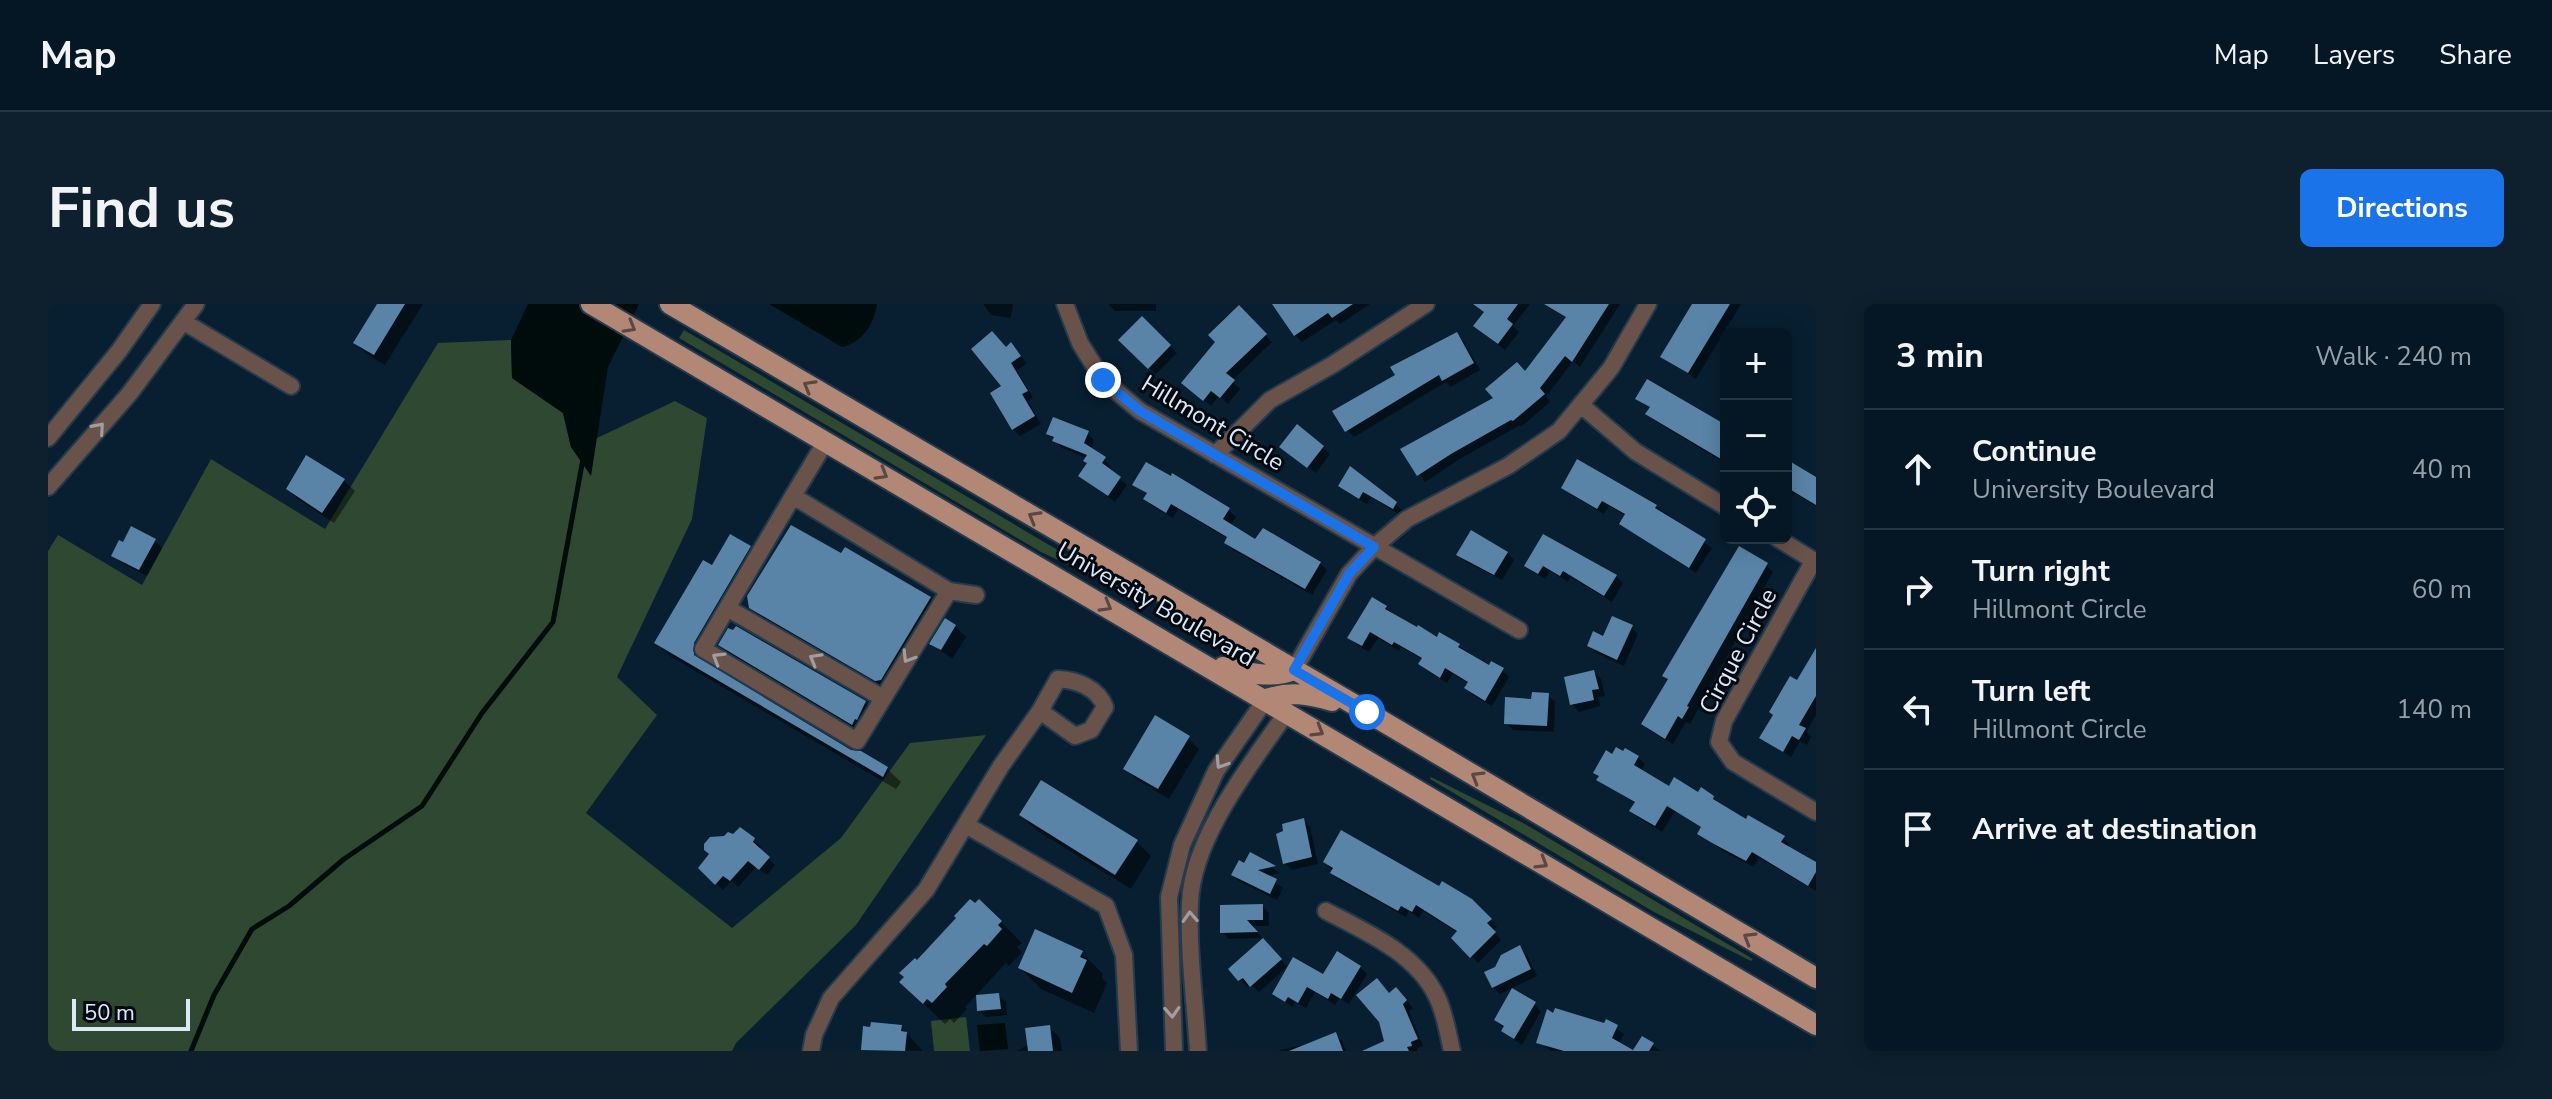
<!DOCTYPE html>
<html lang="en">
<head>
<meta charset="utf-8">
<style>
	:root { --surface:#051725; --page:#0e202d; --text:#f1f3f6; --muted:#979fa7; --line:#263642; --accent:#1a73e8 }
	body { margin:0; font-family:"Nunito Sans",sans-serif; background:var(--page); color:var(--text) }
	.controls { position:absolute; right:24px; top:24px; display:grid; overflow:hidden; border-radius:12px; box-shadow:0 4px 20px #0003 }
	.controls button { width:72px; height:72px; display:grid; place-items:center; padding:0; border:0; border-bottom:2px solid var(--line); background:var(--surface); color:var(--text); font:40px sans-serif }
	.scale { position:absolute; left:24px; bottom:20px; width:118px; box-sizing:border-box; padding-left:8px; border:4px solid #dbe9f6; border-top:0; font-size:22px; line-height:28px; white-space:nowrap; color:#dbe9f6; -webkit-text-stroke:6px #020810; paint-order:stroke }
	.stop { position:absolute; width:24px; height:24px; margin:-18px; border:6px solid #1a73e8; border-radius:50%; background:#fff }
	.stop.end { background:#1a73e8; border-color:#fff; box-shadow:0 2px 8px #0008 }
	.list { margin:0; padding:0; list-style:none }
	h2 { display:flex; justify-content:space-between; align-items:center; height:104px; margin:0; padding:0 32px; font-size:34px }
	h2 small { font-size:26px; font-weight:400; color:var(--muted) }
	.list li { display:grid; grid-template-columns:52px 1fr auto; gap:24px; align-items:center; box-sizing:border-box; height:120px; padding:0 32px; border-top:2px solid var(--line) }
	.list b { display:block; font-size:30px; white-space:nowrap }
	.list p { margin:0; font-size:26px; white-space:nowrap; color:var(--muted) }
	.list em { font-size:26px; font-style:normal; color:var(--muted) }
	.icon { flex:none; width:44px; height:44px; fill:none; stroke:currentColor; stroke-width:2; stroke-linecap:round; stroke-linejoin:round }
	.map { position:relative; flex:none; width:1768px; height:747px; overflow:hidden; border-radius:12px }
	header { display:flex; align-items:center; gap:48px; box-sizing:border-box; height:112px; padding:0 40px; background:var(--surface); border-bottom:2px solid var(--line) }
	header strong { font-size:38px }
	nav { display:flex; gap:44px; margin-inline-start:auto; font-size:28px }
	.intro { display:flex; align-items:center; justify-content:space-between; box-sizing:border-box; height:192px; padding:0 48px }
	h1 { margin:0; font-size:56px }
	.button { padding:20px 36px; border-radius:12px; background:var(--accent); color:#fff; font-size:28px; font-weight:700 }
	main { display:flex; gap:48px; padding:0 48px }
	aside { flex:1; background:var(--surface); border-radius:12px; box-shadow:0 4px 20px #0003 }
	.map>svg:first-child { display:block }
	.green { fill:#2f4832 }
	.water { fill:#000b0c }
	.shadow { fill:#0007 }
	.lines { fill:none; stroke-linecap:round; stroke-linejoin:round }
	.stream { stroke:#000b0c; stroke-width:5 }
	.building { fill:#5984a7 }
	.minor-casing { stroke:#253b4d; stroke-width:20 }
	.major-casing { stroke:#253b4d; stroke-width:24 }
	.minor { stroke:#68524a; stroke-width:16 }
	.major { stroke:#b38775; stroke-width:20 }
	.oneway { stroke:#5a4842 }
	.oneway2 { stroke:#a29ea0 }
	.route { stroke:#1a73e8; stroke-width:10 }
	.labels { text-anchor:middle; dominant-baseline:central; stroke-width:6; stroke-linejoin:round; paint-order:stroke }
	.street-label { font-size:24px; fill:#dbe9f6; stroke:#020810 }
</style>
</head>
<body>
<header>
<strong>Map</strong>
<nav><a>Map</a><a>Layers</a><a>Share</a></nav>
</header>
<div class="intro"><h1>Find us</h1><a class="button">Directions</a></div>
<main>
<div class="map">
<svg width="1768" height="747" viewBox="0 0 1768 747">
	<rect width="100%" height="100%" fill="#071f31"/>
	<!-- green -->
	<path class="green" d="M636,26l457,269 -100,-47 -362,-214z
		M463,36l1,38 51,35 8,34 20,27 4,-35 80,-38 32,17 -15,101 -75,158 40,38 -71,98 146,115 109,-90 69,-95 76,-8 -130,190 -120,118 -4,8h-684v-500l10,-16 84,50 69,-126 114,70 113,-186z
		M1383,473l92,46 230,136 -2,2 -97,-49 -224,-133z
		M918,713l4,34h-36l-3,-30z"/>
	<!-- water -->
	<path class="water" d="M480,0h111l-31,63 -17,109 -20,-29 -8,-34 -51,-35 -1,-38z
		M721,0h108v1c-4,20 -14,37 -35,42z
		M957,719l3,26 -28,2 -3,-26z"/>
	<!-- shadow -->
	<path class="shadow" d="M331,0h44l-38,61 -19,-11 -11,-11z
		M935,0h35h-5l-2,14 -20,-3z
		M1060,0h48v7h-41z
		M1236,0h86l-30,20 -4,-4 -34,22 -7,-7z
		M1436,0h46l-17,22 6,6 -14,18 -22,-17 3,-20z
		M1515,0h57l-40,63 -7,-6 -27,36 4,5 -29,25 -1,-2 -62,35 -33,22 -22,-32 93,-51 30,-26 41,-54 -8,-8z
		M1646,0h47l-45,75 -33,-23z
		M1191,4l33,34 -40,39 8,8 -12,15 -9,-8 -8,10 -20,-16z
		M1094,15l35,34 -21,21 -35,-34z
		M1409,31l7,7 16,28 -29,17 -5,-5 -92,55 -7,-7 50,-54z
		M958,45l12,3 9,11 -10,8 16,27 -5,3 13,23 -21,12 -7,-7 -9,-42z
		M1590,95l88,30v35l-71,-43 -7,-7 3,-5z
		M1249,123l33,27 -14,19 -29,-23z
		M1000,129h39l7,7 -3,10 13,9 7,7 -3,4 19,15 -12,17 -35,-26 9,-13 -2,-5 -25,-10z
		M1738,159l30,16v27l-22,-13 -5,8 -3,-1z
		M1303,165l45,35 7,7 -3,4 -29,-18 -4,7 -19,-11 -7,-7z
		M1125,172l56,34 7,7 -6,9 26,16 64,21 7,7 -15,25 -79,-45 -7,-7 2,-4 -50,-30 -5,9 -21,-12 -7,-7 3,-4 -13,-11 36,-5z
		M296,177l11,10 -21,32 -35,-23 -11,-11z
		M1515,183l93,19 56,42 -16,25 -67,-43 -7,-6 4,-8 -17,-10 -5,8 -34,-20z
		M1496,233l72,39 7,7 -11,19 -42,-25 -2,5 -18,-11 -5,8 -12,-7 -7,-7z
		M107,237l7,7 -15,28 -26,-13 -7,-8 9,-10z
		M701,244l14,13 -57,97v7l145,87 36,17 14,13 -5,7 -226,-133 -14,-13z
		M1459,249l7,7 -12,20 -36,-18 -7,-7z
		M794,252l88,42 15,15 -49,81h-5l-125,-72 -16,-15z
		M1718,261l7,7 -83,152 -4,-2 -13,22 -23,-13 -7,-7z
		M1338,303l7,7 44,25 22,7 30,21 13,3 7,7 -17,29 -19,-11 -7,-7 3,-4 -16,-10 -6,9 -20,-12 -7,-7 3,-4 -22,-13 -2,4 -21,-13 -9,14 -12,-7 -7,-7z
		M907,322l11,11 -14,22 -20,-15z
		M1583,323l7,7 -14,32 -28,-13 -7,-7z
		M673,341l144,58 15,14 -4,5 2,2 -11,14 -132,-79z
		M1768,348v63l-10,17 5,5 -4,8 -7,-4 -9,16 -29,-20z
		M1546,368l7,7 4,17 -7,1 2,9 -21,6 -7,-8z
		M1500,391l7,7 -1,30 -41,-2 -7,-7z
		M1140,434l11,11 -30,50 -33,-20 -11,-11z
		M1565,452l25,1 7,7 -4,7 29,18 43,9 34,24 36,16 7,7 -2,4 28,17v25l-57,-33 -5,9 -31,-16 -24,-18 3,-5 -27,-17 -13,21 -23,-14 -7,-7 4,-7 -37,-25z
		M973,511l115,26 15,15 -20,33 -95,-59z
		M1255,516l7,7 8,37 -26,6 -7,-7z
		M706,536l7,7 -2,3 16,15 -8,10 -11,-8 -18,20 -6,-6 -9,9 -23,-22z
		M1203,551l29,18 -13,3 16,12 -6,12 -37,-18 -7,-7 12,-9z
		M1277,558l115,26 31,13 26,26 -4,4 8,9 -23,23 -25,-25 6,-5 -36,-22 -4,7 -10,-7 -3,6 -66,-37z
		M1214,602l7,7v13h-18l11,12 -33,1 -7,-7z
		M953,618l21,21 -5,4 5,5 -13,14 -3,-3 -41,44 2,2 -13,14 -4,-4 -5,5 -22,-21 -5,-41z
		M1222,644l17,19 -28,25 -9,-8 -3,3 -17,-18z
		M1472,644l7,7 10,21 -37,18 -7,-7 4,-19z
		M1034,649l21,21 -1,4 5,5 -13,30 -53,-24 -21,-21z
		M1312,663l7,7 -18,30 -10,-6 -4,7 -20,-13 -9,16 -11,-6 -2,5 -19,-13z
		M951,691l7,7 1,13 -21,2 -7,-7z
		M1342,691l13,1 10,12 -4,3 14,35 -6,2v3h-35l4,-9z
		M1486,700l7,7 -19,34 -11,-7 -15,-18z
		M1559,718l17,12 -5,10 11,7h-59l-8,-4 -1,4h-11l-12,-9 66,-16z
		M853,723l22,24 -60,-2z
		M1001,723l11,11 2,13h-45l12,-7z
		M1287,730l7,7 4,10h-68l22,-6 2,2z
		M1595,735l18,12h-26z"/>
	<g class="lines">
		<!-- stream -->
		<path class="stream" d="M143,747l23,-56 38,-66 37,-23 55,-47 78,-53 60,-93 71,-91 30,-163"/>
	</g>
	<!-- building -->
	<path class="building" d="M329,0h28l-31,51 -21,-12z
		M1224,0h81l-21,14 -4,-5 -34,23z
		M1425,0h45l-11,15 6,5 -15,20 -25,-18 11,-14z
		M1496,0h65l-37,58 -7,-6 -25,32 5,6 -32,27 -2,-1 -60,34 -34,22 -17,-27 93,-51 -8,-9 32,-27 8,9 41,-54z
		M1644,0h38l-42,69 -28,-16z
		M1191,1l28,29 -41,39 9,7 -15,18 -9,-7 -8,10 -22,-18 34,-41 -7,-7z
		M1094,12l29,29 -23,24 -30,-29z
		M944,27l14,16 5,-5 10,14 -10,7 17,28 -6,3 13,22 -23,14 -22,-37 11,-7 -30,-37z
		M1409,28l17,31 -32,18 -3,-6 -94,57 -13,-21 63,-36 -5,-8z
		M1599,75l79,46v37l-81,-48 5,-7 -15,-8z
		M1005,113l36,14 -5,12 22,14 -4,6 19,14 -13,19 -30,-20 9,-13 -4,-2 4,-6 -35,-14 2,-4 -8,-3z
		M1249,120l27,22 -17,22 -28,-21z
		M258,151l39,24 -23,34 -36,-24z
		M1529,155l80,46 -2,3 51,31 -17,29 -70,-44 6,-10 -23,-13 -5,8 -36,-21z
		M1738,155l30,18v28l-30,-18z
		M1098,158l25,14 1,-3 58,35 -7,11 32,20 8,-11 58,34 -16,27 -81,-46 3,-6 -56,-33 -5,9 -23,-14 4,-6 -15,-8z
		M1302,162l47,36 -4,7 -30,-17 -4,7 -21,-13z
		M743,221l50,28 4,-6 86,50 -50,83 -6,1 -126,-73 -2,-12z
		M83,222l25,13 -17,31 -28,-14 8,-16 4,2z
		M1423,226l37,22 -14,23 -38,-20z
		M682,230l21,12 -57,97v12l157,95 10,1 27,16 -5,10 -229,-134 49,-83 9,5z
		M1495,230l74,41 -13,21 -41,-25 -3,5 -17,-10 -5,8 -14,-8z
		M1691,242l29,17 -81,143 2,1 -7,12 -4,-3 -13,23 -24,-15 27,-45 -6,-3z
		M1324,293l15,9 -2,3 32,18 1,-2 19,12 2,-5 21,12 -2,3 31,18 2,-4 13,7 -19,33 -21,-13 4,-6 -23,-14 -5,10 -22,-14 4,-6 -28,-16 -2,3 -22,-13 -8,14 -15,-8z
		M1564,312l21,9 -16,35 -30,-14 6,-15 10,5z
		M897,314l11,7 -15,25 -12,-6z
		M688,322l130,75 -9,19 -2,-1 -3,6 -134,-80 10,-17 5,2z
		M1768,344v48l-17,29 7,3 -7,12 -7,-4 -9,16 -24,-14 14,-23 -4,-3 21,-36 7,4z
		M1546,366l5,19 -7,1 2,10 -24,5 -6,-28z
		M1484,388l17,1 -2,33 -43,-2 1,-27 26,2z
		M1107,411l35,21 -32,53 -35,-20z
		M1568,443l7,4 2,-3 14,8 -5,9 35,21 5,-9 24,15 3,-5 13,9 -1,3 33,20 2,-4 37,21 -4,6 35,20v10l-8,14 -56,-34 -6,9 -32,-17 -17,-10 4,-7 -34,-21 -12,20 -26,-15 6,-9 -39,-22 3,-4 -6,-3 13,-23 6,4z
		M993,476l97,60 -23,35 -96,-60z
		M1256,514l8,39 -29,7 -7,-30 7,-3 -1,-7z
		M692,523l15,11 -2,4 17,15 -11,13 -11,-9 -18,20 -7,-5 -8,9 -17,-17 11,-14 -5,-4v-6l6,-7 14,-1 4,-4 5,2z
		M1293,526l98,56 3,-5 30,18 20,20 -5,4 9,9 -26,26 -19,-20 6,-7 -41,-26 -4,7 -11,-6 -3,5 -68,-38 3,-5 -10,-6z
		M1202,548l26,14 -18,4 19,9 -7,15 -39,-19 8,-15 5,3z
		M922,595l5,4 4,-4 23,22 -4,4 4,4 -15,17 -3,-2 -39,40 2,3 -15,16 -5,-4 -4,5 -24,-22 5,-5 -5,-4 16,-15 2,2 39,-42 -2,-2z
		M1215,600v16h-16l11,12 -38,1v-28z
		M987,625l48,22 -3,6 7,3 -15,33 -54,-25z
		M1215,634l19,21 -32,28 -7,-9 -5,3 -10,-12z
		M1472,641l11,24 -39,19 -8,-16 11,-5 6,-12z
		M1289,647l24,15 -20,33 -10,-6 -3,6 -21,-12 -9,16 -10,-6 -3,5 -13,-8 21,-37 30,17z
		M1329,674l12,15 7,-6 11,13 -4,4 15,35 -7,3 1,4 -5,1 2,4h-47l22,-10 -5,-19 -23,-27z
		M1464,684l24,14 -22,37 -13,-8 3,-5 -10,-6z
		M951,689l2,16 -24,2 -1,-16z
		M1507,704l49,15 2,-4 12,6 -6,13 21,12 9,-14 12,7 -5,8h-85l-28,-8 11,-34 6,4z
		M823,718l31,3 -1,6 6,1 -2,19 -44,-1 2,-24 7,1z
		M1002,721l3,26h-25l-3,-23z
		M1288,728l7,19h-54z"/>
	<g class="lines">
		<defs>
			<path id="minor" d="M1017,0l15,39 23,37 37,31 379,219
				M136,18l107,64
				M1533,101l55,47 90,55
				M0,134l71,-87 33,-47
				M778,137l-33,55 156,95 27,4
				M1167,151l55,-55 62,-35 94,-61
				M0,183l82,-94 66,-89
				M745,192l-90,153 154,92 92,-150
				M1729,234l39,24
				M1766,256l-90,161 -5,21 14,20 83,50
				M679,304l156,90
				M1246,366l55,-96 25,-27 33,-28 101,-53 51,-35 52,-63 37,-64
				M918,521l140,81 18,49 5,96
				M1278,607c40,21 90,42 111,86 8,16 11,37 15,54
				M763,747l3,-16 17,-37 95,-108 75,-124 39,-55 18,-32c19,1 40,9 47,28l-14,23 -16,6 -35,-25
				M1126,747l-5,-154 13,-52 34,-74 50,-72
				M1150,747c-3,-49 -10,-100 -8,-148 2,-65 61,-139 97,-191"/>
			<path id="major" d="M543,0l1225,721
				M622,0l697,408 449,266
				M1175,363c25,6 46,12 71,3
				M1218,395c24,-8 42,-5 66,2"/>
		</defs>
		<!-- minor casing -->
		<use href="#minor" class="minor-casing"/>
		<!-- major casing -->
		<use href="#major" class="major-casing"/>
		<!-- minor -->
		<use href="#minor" class="minor"/>
		<!-- major -->
		<use href="#major" class="major"/>
	</g>
	<!-- one-way arrows -->
	<defs><path id="oneway-chevron" d="M-2-3.5L2.5 0L-2 3.5" fill="none" stroke-width="1.6" stroke-linecap="round" stroke-linejoin="round" transform="scale(2)"/></defs>
	<g class="oneway">
		<use href="#oneway-chevron" transform="translate(582 23) rotate(30)"/>
		<use href="#oneway-chevron" transform="translate(761 82) rotate(-150)"/>
		<use href="#oneway-chevron" transform="translate(834 170) rotate(30)"/>
		<use href="#oneway-chevron" transform="translate(986 213) rotate(-150)"/>
		<use href="#oneway-chevron" transform="translate(1058 302) rotate(30)"/>
		<use href="#oneway-chevron" transform="translate(1270 427) rotate(31)"/>
		<use href="#oneway-chevron" transform="translate(1429 473) rotate(-149)"/>
		<use href="#oneway-chevron" transform="translate(1494 559) rotate(31)"/>
		<use href="#oneway-chevron" transform="translate(1701 634) rotate(-149)"/>
	</g>
	<g class="oneway2">
		<use href="#oneway-chevron" transform="translate(51 124) rotate(-49)"/>
		<use href="#oneway-chevron" transform="translate(860 353) rotate(122)"/>
		<use href="#oneway-chevron" transform="translate(670 354) rotate(-149)"/>
		<use href="#oneway-chevron" transform="translate(767 355) rotate(-150)"/>
		<use href="#oneway-chevron" transform="translate(1173 459) rotate(123)"/>
		<use href="#oneway-chevron" transform="translate(1142 613) rotate(-93)"/>
		<use href="#oneway-chevron" transform="translate(1124 708) rotate(87)"/>
	</g>
	<g class="lines">
		<!-- route -->
		<path class="route" d="M1055,76l37,31 234,136 -25,27 -55,96 73,42"/>
	</g>
	<g class="labels">
		<!-- street labels -->
		<g class="street-label">
			<text transform="translate(1165 119) rotate(31)">Hillmont Circle</text>
			<text transform="translate(1108 300) rotate(30)">University Boulevard</text>
			<text transform="translate(1690 347) rotate(-62)">Cirque Circle</text>
		</g>
	</g>
</svg>
<div class="controls">
<button>+</button>
<button>−</button>
<button><svg class="icon" aria-label="locate" viewBox="0 0 24 24"><circle cx="12" cy="12" r="6"/><path d="M12 2v4M12 18v4M2 12h4M18 12h4"/></svg></button>
</div>
<div class="scale">50 m</div>
<div class="stop" style="left:1319px;top:408px"></div>
<div class="stop end" style="left:1055px;top:76px"></div>
</div>
<aside>
<h2>3 min<small>Walk · 240 m</small></h2>
<ul class="list">
<li><svg class="icon" aria-label="ahead" viewBox="0 0 24 24"><path d="M12 20V5M6 11l6-6 6 6"/></svg><div><b>Continue</b><p>University Boulevard</p></div><em>40 m</em></li>
<li><svg class="icon" aria-label="right" viewBox="0 0 24 24"><path d="M7 20v-9h11M14 6l5 5-5 5"/></svg><div><b>Turn right</b><p>Hillmont Circle</p></div><em>60 m</em></li>
<li><svg class="icon" aria-label="left" viewBox="0 0 24 24"><path d="M17 20v-9H6M10 6l-5 5 5 5"/></svg><div><b>Turn left</b><p>Hillmont Circle</p></div><em>140 m</em></li>
<li><svg class="icon" aria-label="arrive" viewBox="0 0 24 24"><path d="M6 21V4h12l-3 4 3 4H6"/></svg><div><b>Arrive at destination</b></div></li>
</ul>
</aside>
</main>
</body>
</html>
